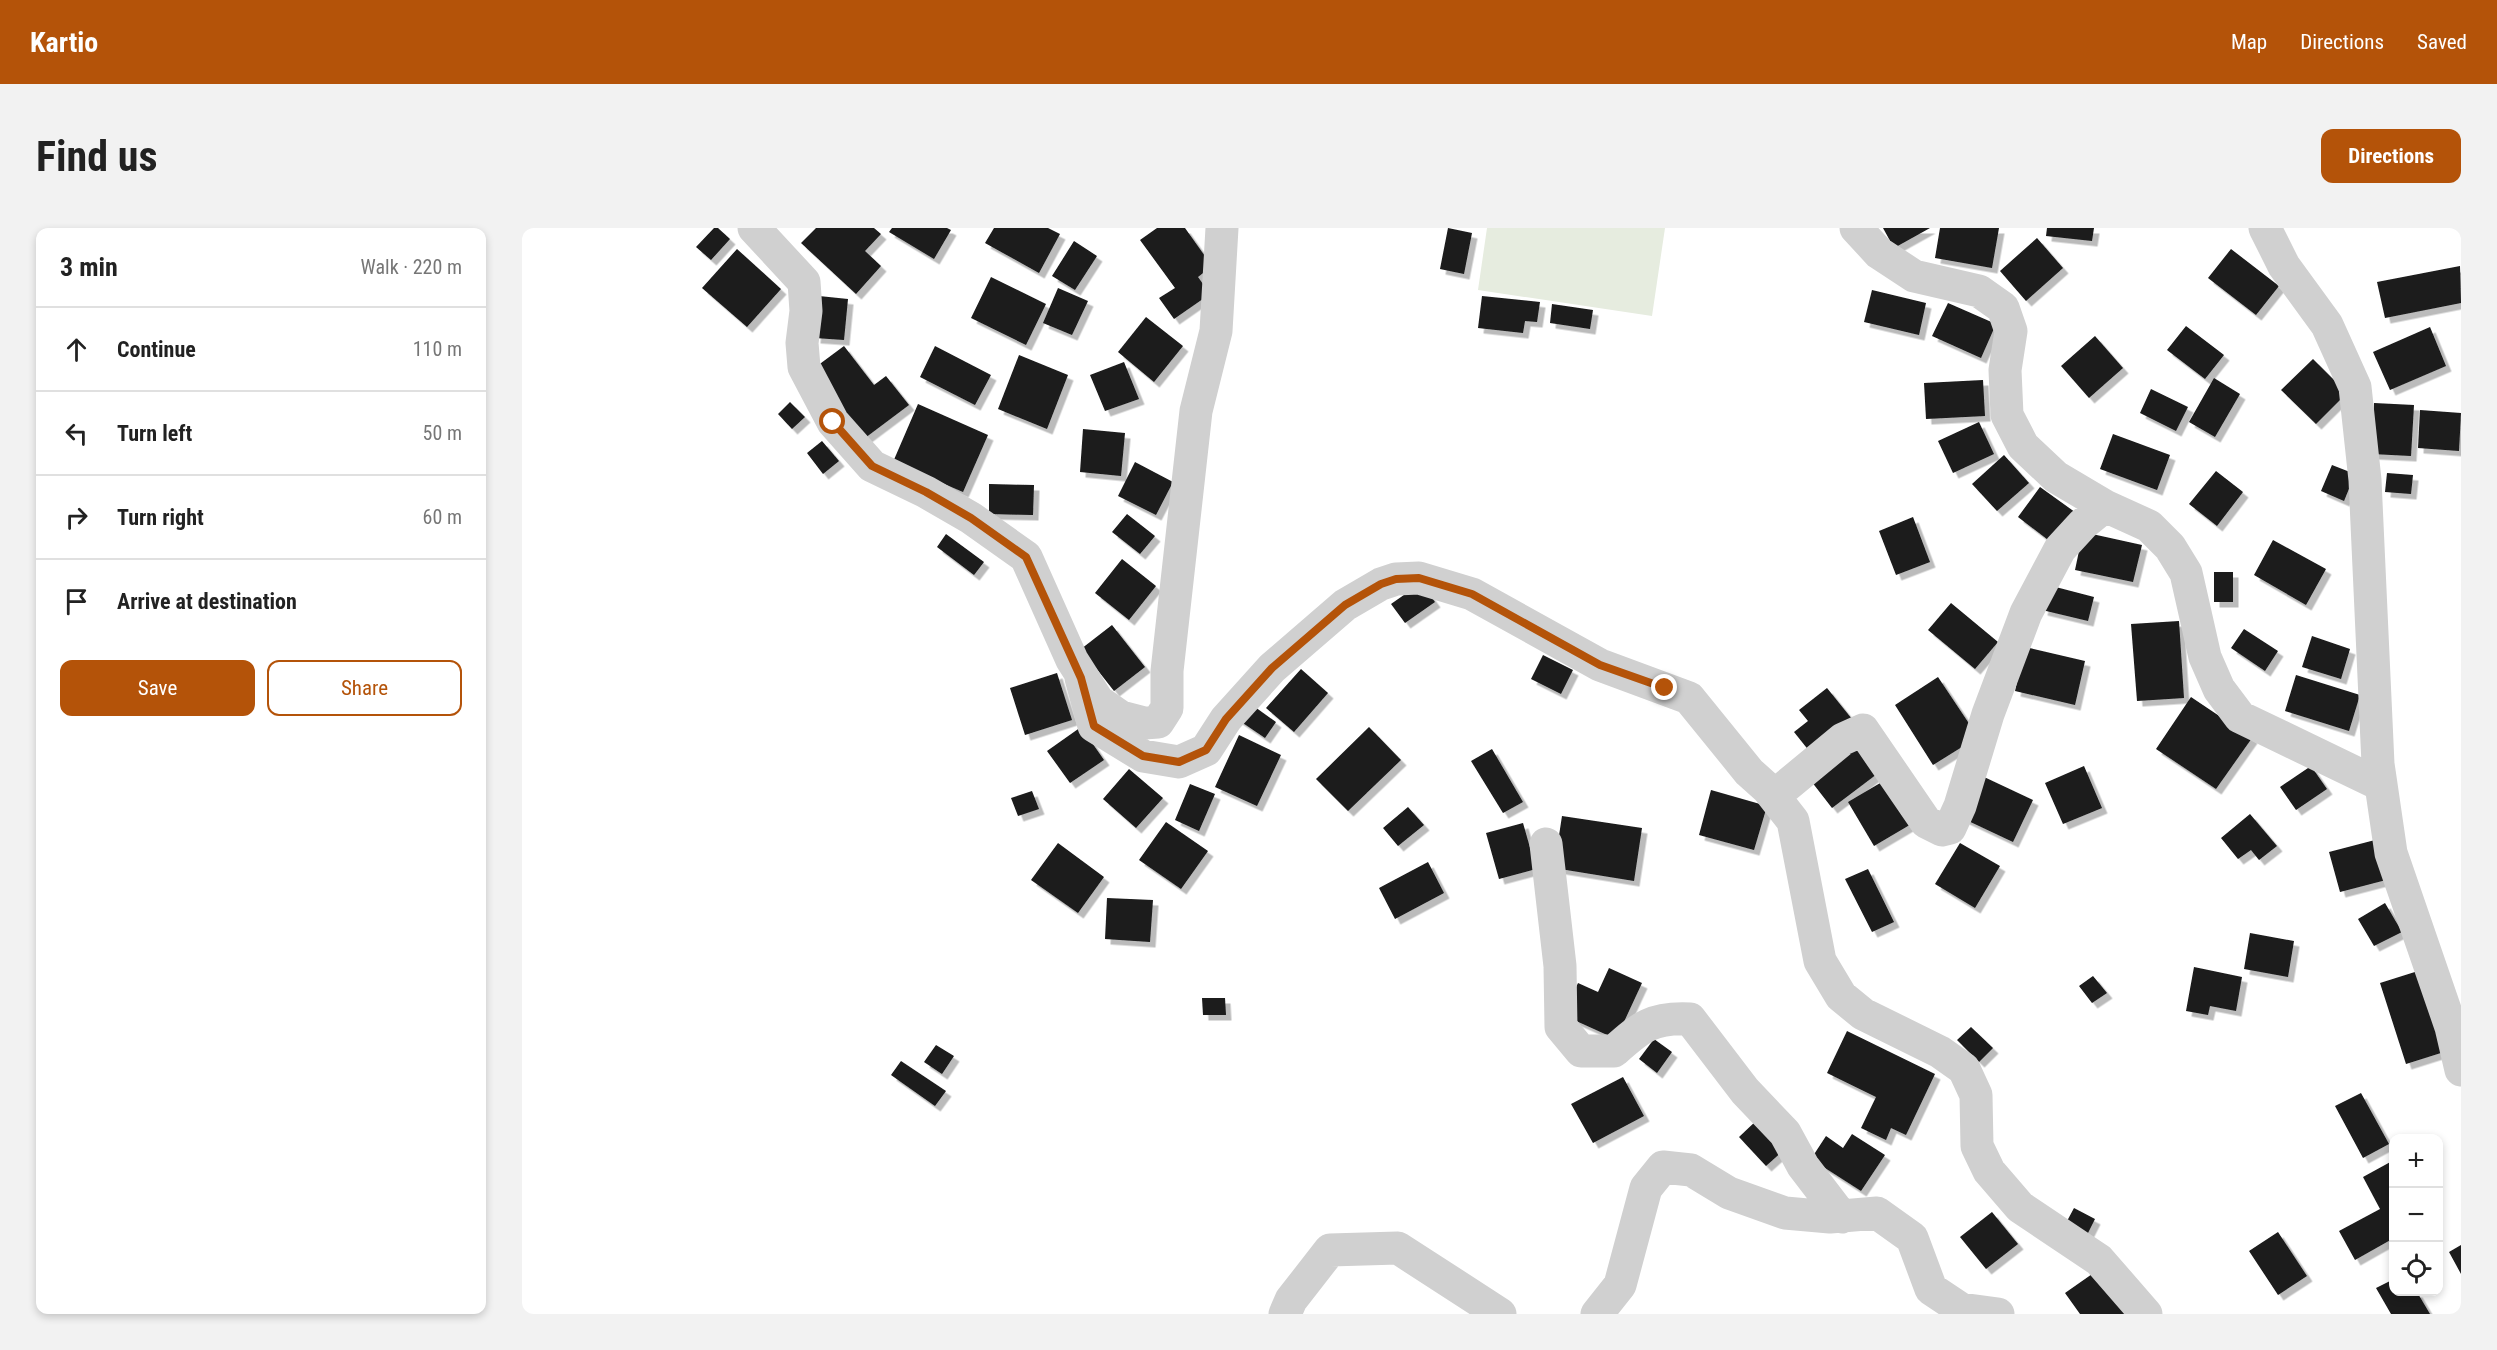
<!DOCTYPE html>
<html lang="en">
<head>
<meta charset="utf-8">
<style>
	:root { --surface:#fff; --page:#f2f2f2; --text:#222; --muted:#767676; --line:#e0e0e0; --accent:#b45309 }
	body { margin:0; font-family:"Roboto Condensed",sans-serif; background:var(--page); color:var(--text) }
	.controls { position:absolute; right:18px; bottom:18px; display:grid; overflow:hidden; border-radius:12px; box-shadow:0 3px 9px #0003 }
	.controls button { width:54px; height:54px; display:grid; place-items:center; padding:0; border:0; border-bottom:2px solid var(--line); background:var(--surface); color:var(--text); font:30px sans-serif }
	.stop { position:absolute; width:18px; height:18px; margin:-14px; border:4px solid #b45309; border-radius:50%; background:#fff }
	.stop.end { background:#b45309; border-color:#fff; box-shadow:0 2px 6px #0008 }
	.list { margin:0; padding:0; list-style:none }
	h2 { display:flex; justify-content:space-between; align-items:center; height:78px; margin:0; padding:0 24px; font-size:26px }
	h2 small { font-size:20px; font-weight:400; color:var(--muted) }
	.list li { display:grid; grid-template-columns:39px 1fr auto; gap:18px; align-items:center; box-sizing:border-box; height:84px; padding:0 24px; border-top:2px solid var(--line) }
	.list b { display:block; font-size:22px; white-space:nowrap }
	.list em { font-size:20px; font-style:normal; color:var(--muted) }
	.actions { display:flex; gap:12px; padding:18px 24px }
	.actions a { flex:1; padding:14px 0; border:2px solid var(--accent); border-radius:12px; text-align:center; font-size:21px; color:var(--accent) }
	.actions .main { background:var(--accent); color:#fff }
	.icon { flex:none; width:33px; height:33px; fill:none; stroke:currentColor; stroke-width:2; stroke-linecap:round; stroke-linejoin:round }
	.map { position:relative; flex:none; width:1939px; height:1086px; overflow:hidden; border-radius:12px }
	header { display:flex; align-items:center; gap:36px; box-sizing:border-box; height:84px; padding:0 30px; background:var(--accent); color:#fff }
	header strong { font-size:28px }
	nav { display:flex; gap:33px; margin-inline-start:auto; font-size:21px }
	.intro { display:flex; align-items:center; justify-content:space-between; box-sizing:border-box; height:144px; padding:0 36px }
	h1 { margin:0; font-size:42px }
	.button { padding:15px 27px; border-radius:12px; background:var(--accent); color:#fff; font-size:21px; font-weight:700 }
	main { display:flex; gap:36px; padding:0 36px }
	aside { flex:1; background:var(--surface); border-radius:12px; box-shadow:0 3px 9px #0003 }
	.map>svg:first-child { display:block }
	.green { fill:#e6ecdf }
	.building { fill:#1a1a1a; filter:url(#shadow) }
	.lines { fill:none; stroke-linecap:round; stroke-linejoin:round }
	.minor { stroke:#d0d0d0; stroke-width:33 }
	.route { stroke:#b45309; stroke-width:8 }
</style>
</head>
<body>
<header>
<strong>Kartio</strong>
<nav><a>Map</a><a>Directions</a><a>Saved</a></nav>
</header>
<div class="intro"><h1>Find us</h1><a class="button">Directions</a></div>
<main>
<aside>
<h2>3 min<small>Walk · 220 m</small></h2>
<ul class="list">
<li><svg class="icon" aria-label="ahead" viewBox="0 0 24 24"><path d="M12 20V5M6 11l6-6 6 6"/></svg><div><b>Continue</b></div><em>110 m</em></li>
<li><svg class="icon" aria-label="left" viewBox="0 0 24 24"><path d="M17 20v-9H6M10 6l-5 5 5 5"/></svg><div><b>Turn left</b></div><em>50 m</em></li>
<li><svg class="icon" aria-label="right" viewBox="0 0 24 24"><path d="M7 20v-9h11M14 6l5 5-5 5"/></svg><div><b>Turn right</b></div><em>60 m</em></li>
<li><svg class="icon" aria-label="arrive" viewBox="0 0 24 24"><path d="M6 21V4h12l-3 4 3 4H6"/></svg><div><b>Arrive at destination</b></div></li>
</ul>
<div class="actions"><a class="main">Save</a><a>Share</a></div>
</aside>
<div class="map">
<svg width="1939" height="1086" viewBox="0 0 1939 1086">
	<defs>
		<filter id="shadow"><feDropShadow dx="5.5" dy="5.5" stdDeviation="0" flood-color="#0004"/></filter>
	</defs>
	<rect width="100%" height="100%" fill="#fff"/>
	<!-- green -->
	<path class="green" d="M965,0h178l-13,88 -174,-26z"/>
	<!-- building -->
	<path class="building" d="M192,0h4l12,11 -19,21 -15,-13z
		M294,0h58l7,6 -16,17 16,15 -25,28 -55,-51z
		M370,0h55l4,2 -17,29 -45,-27z
		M472,0h54l12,6 -21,39 -54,-30z
		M635,0h28l27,38 -14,11 12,17 -36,25 -15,-21 16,-10 -35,-48z
		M926,0l24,5 -8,41 -24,-5z
		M1361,0h47l-36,20z
		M1418,0h59l-7,40 -57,-10z
		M1525,0h47l-2,13 -46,-5z
		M1515,10l26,30 -37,33 -26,-30z
		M552,13l23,15 -22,34 -23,-14z
		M215,21l44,40 -34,38 -45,-39z
		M1709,21l48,37 -23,29 -48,-37z
		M1938,38l1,37 -76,15 -8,-36z
		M469,49l55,27 -20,41 -55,-27z
		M536,60l30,13 -16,34 -29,-12z
		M1350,62l54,13 -7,32 -55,-13z
		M297,68l29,3 -4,41 -29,-2z
		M960,68l58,6 -3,20 -12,-1 -2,12 -45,-5z
		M1426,75l48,21 -15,34 -49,-22z
		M1030,76l41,6 -3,19 -40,-6z
		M624,89l37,29 -29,36 -36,-30z
		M1664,98l38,29 -19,24 -38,-29z
		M1908,99l16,39 -56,24 -17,-38z
		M1573,108l28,32 -34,30 -28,-32z
		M322,118l30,39 12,-9 23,29 -44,33 -52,-69z
		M413,118l56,29 -16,30 -55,-28z
		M497,127l49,20 -21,54 -49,-20z
		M1791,131l34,34 -31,31 -35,-34z
		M602,134l15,37 -34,12 -15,-36z
		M1692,150l26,16 -25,43 -26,-15z
		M1461,152l2,36 -59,3 -2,-36z
		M1629,161l37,18 -12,24 -36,-18z
		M268,174l15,15 -13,12 -14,-15z
		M1852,175l40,2 -3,51 -39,-2z
		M396,176l70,31 -25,57 -70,-30z
		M1898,182l41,3 -2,38 -41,-3z
		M1457,194l15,32 -41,19 -15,-32z
		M561,201l42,4 -4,43 -41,-4z
		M1591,206l57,21 -13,35 -57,-21z
		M300,213l17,20 -16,13 -16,-21z
		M1482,227l25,28 -32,28 -25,-27z
		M613,234l38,20 -17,33 -38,-19z
		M1810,237l23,9 -11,27 -23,-10z
		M1694,243l27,21 -26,34 -28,-22z
		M1865,245l26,2 -2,19 -26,-2z
		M467,256l45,1 -1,30 -44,-1z
		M1518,259l39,28 -23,31 -38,-29z
		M605,286l28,22 -15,18 -28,-22z
		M1391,289l17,45 -34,13 -17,-44z
		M1561,304l59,13 -9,37 -58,-12z
		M424,306l38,28 -10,13 -37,-28z
		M1751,312l53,29 -20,36 -52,-30z
		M600,331l34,27 -27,34 -34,-27z
		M1692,344h19v30h-19z
		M899,355l14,19 -30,21 -14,-19z
		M1526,357l46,12 -6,24 -46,-11z
		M1429,375l47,39 -23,27 -47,-39z
		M1657,393l5,77 -47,3 -6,-77z
		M590,397l33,42 -31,24 -33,-42z
		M1722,401l34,22 -13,20 -34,-23z
		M1790,408l38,13 -9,30 -39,-12z
		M1503,419l60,14 -10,44 -60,-14z
		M1021,427l30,15 -12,24 -30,-15z
		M779,441l27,24 -34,39 -28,-24z
		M535,445l15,47 -47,15 -15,-47z
		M1774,447l64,20 -11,36 -64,-20z
		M1416,449l40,60 -45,28 -38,-60z
		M1305,460l29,36 -42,33 -20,-25 14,-11 -9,-11z
		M1669,469l61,41 -36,51 -60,-40z
		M726,474l28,20 -11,16 -28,-19z
		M559,499l23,33 -34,23 -23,-32z
		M847,499l32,33 -53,51 -32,-32z
		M717,507l42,20 -24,51 -42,-19z
		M1331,515l24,31 -45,34 -24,-31z
		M970,521l31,53 -20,11 -32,-52z
		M1562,538l18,42 -39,16 -18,-41z
		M1789,538l16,23 -31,21 -16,-23z
		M607,541l34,29 -27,30 -33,-29z
		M1460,548l51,24 -20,42 -51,-24z
		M1365,551l26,44 -39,23 -26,-44z
		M668,556l25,10 -16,37 -24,-11z
		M1189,562l56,16 -13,44 -55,-15z
		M510,563l7,18 -21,7 -7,-18z
		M886,579l16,18 -26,21 -15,-18z
		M1728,586l27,32 -18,14 -8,-10 -13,9 -17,-21z
		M1040,588l80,12 -8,53 -80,-13z
		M644,594l42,29 -27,38 -42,-29z
		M1001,595l13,46 -37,10 -13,-46z
		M1853,612l11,40 -46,12 -11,-40z
		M536,615l46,34 -26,36 -47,-33z
		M1438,615l40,23 -25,42 -40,-24z
		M906,634l16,31 -49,26 -16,-31z
		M1346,641l26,53 -22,10 -27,-53z
		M585,670l46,2 -3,42 -45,-3z
		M1863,675l17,29 -28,14 -16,-27z
		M1728,705l44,8 -6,36 -44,-8z
		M1672,739l48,10 -6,34 -26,-5 -2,9 -22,-4z
		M1087,740l33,15 -26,56 -53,-24 15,-32 20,9z
		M1896,743l26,81 -38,12 -26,-81z
		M1571,748l14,17 -15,10 -13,-17z
		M680,770h23l1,17h-23z
		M1449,799l22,21 -14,14 -22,-22z
		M1325,803l88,43 -29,61 -15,-7 -5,12 -25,-12 15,-31 -49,-24z
		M1132,811l18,13 -15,21 -18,-14z
		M414,817l18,11 -12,18 -18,-12z
		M379,833l45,30 -11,15 -44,-31z
		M1101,849l21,39 -51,27 -22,-39z
		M1839,865l28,51 -26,14 -28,-52z
		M1235,892l28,29 -19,17 -27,-29z
		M1330,906l33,21 -24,36 -50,-32 15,-23 17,12z
		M1872,932v78l-39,22 -16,-29 41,-22 -17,-32z
		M1552,980l21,11 -8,16 -21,-12z
		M1470,984l26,32 -32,25 -26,-32z
		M1756,1004l29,44 -29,19 -29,-44z
		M1939,1017v29l-12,-22z
		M1573,1044l31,42h-46l-15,-21z
		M1872,1051v13h23l13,22h-39l-15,-26z"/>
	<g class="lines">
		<!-- minor -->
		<path class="minor" d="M232,0l50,54 2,29 -4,32 2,24 29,55 39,44 54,26 45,26 55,39 46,103 26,41 23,16 23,6 14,-1 9,-14v-37l29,-260 20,-80 6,-103
			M1334,0l23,25 35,23 65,15 24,17 8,23 -6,39 2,45 16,31 33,31 49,29 44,20 21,21 16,26 19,84 14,32 21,28 141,68
			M1743,0l19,38 43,59 28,62 10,93 13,284 13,89 60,174 10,43
			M559,450l13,48 49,30 36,6 27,-12 20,-31 46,-51 73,-63 36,-21 15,-5 23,-1 53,16 128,71 89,33 60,74 19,17 25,32 27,140 21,35 22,18 77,38 24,17 12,26 1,51 12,25 31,36 79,53 47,54
			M1252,568l69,-57 20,-9 63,92 16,8 8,-2 10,-22 28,-92 38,-101 34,-64 23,-25 22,-18
			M1024,616l14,122 1,61 20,24h33c27,-24 38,-34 76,-32l55,72 40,42 18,33 39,51
			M763,1086l6,-14 39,-50 68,-2 102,66
			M1075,1086l23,-29 26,-97 17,-21 28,3 38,23 56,20 45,4 47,-4 35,25 19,51 30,20 37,5"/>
	</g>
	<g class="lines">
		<!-- route -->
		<path class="route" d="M311,194l39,44 54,26 45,26 55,39 55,121 13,48 49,30 36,6 27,-12 20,-31 46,-51 73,-63 36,-21 15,-5 23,-1 53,16 128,71 65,23"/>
	</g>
</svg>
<div class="controls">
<button>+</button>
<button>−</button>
<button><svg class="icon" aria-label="locate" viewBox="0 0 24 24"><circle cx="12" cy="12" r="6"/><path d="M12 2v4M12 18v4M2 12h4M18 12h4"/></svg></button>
</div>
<div class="stop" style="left:311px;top:194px"></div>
<div class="stop end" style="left:1143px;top:460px"></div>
</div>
</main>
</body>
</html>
